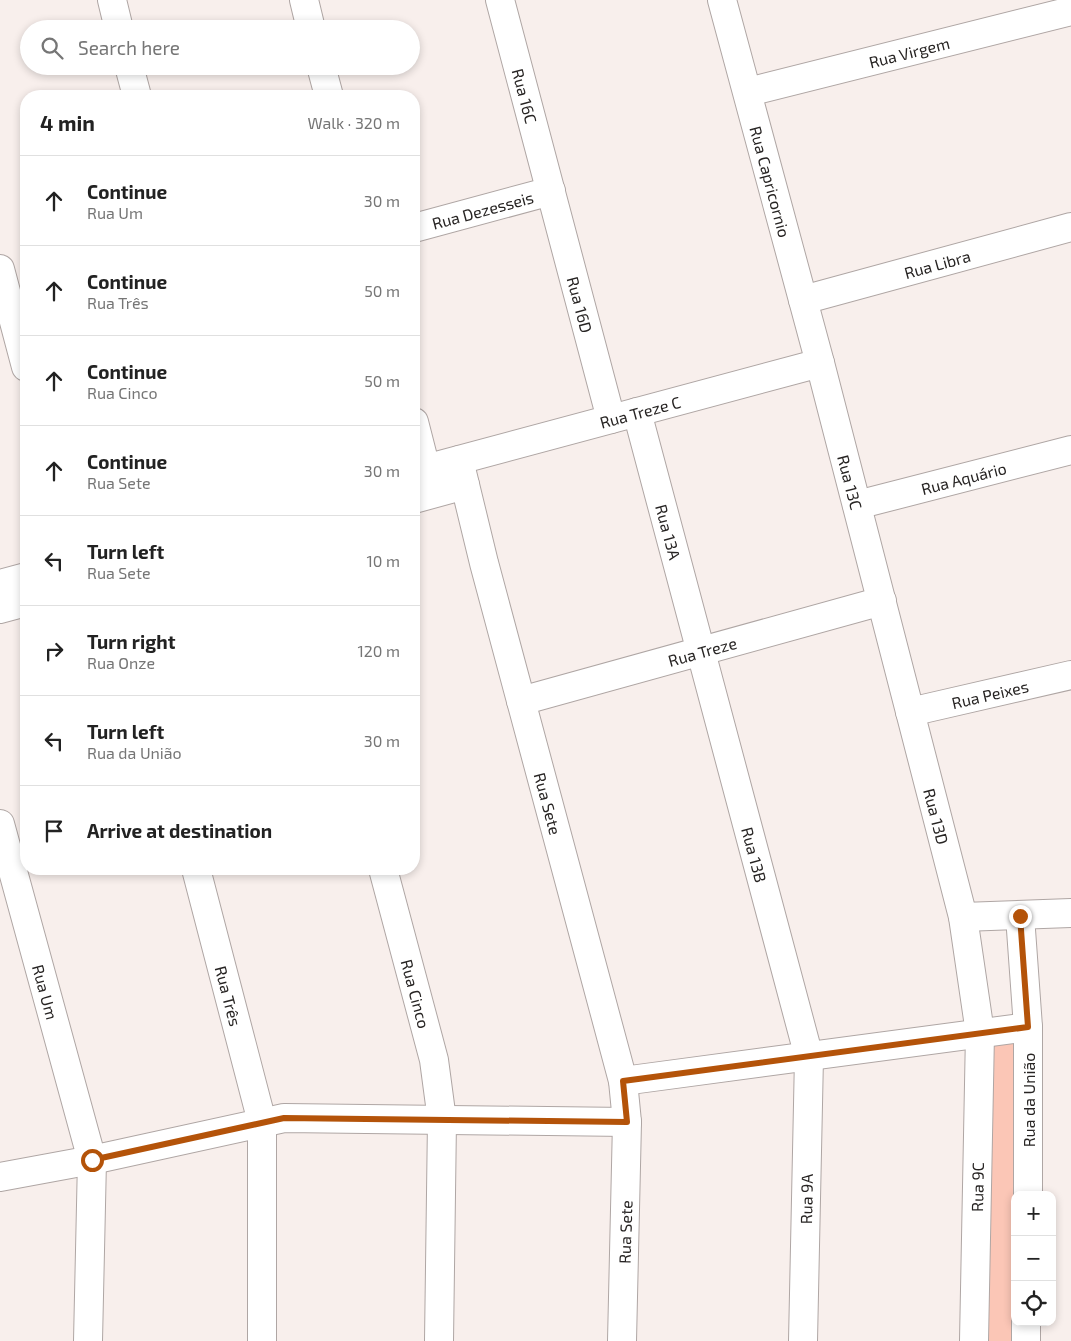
<!DOCTYPE html>
<html lang="en">
<head>
<meta charset="utf-8">
<style>
	:root { --surface:#fff; --page:#f2f2f2; --text:#222; --muted:#767676; --line:#e0e0e0 }
	body { margin:0; font-family:"Exo 2",sans-serif; background:var(--page); color:var(--text) }
	.controls { position:absolute; right:15px; bottom:15px; display:grid; overflow:hidden; border-radius:10px; box-shadow:0 2px 8px #0003 }
	.controls button { width:45px; height:45px; display:grid; place-items:center; padding:0; border:0; border-bottom:1px solid var(--line); background:var(--surface); color:var(--text); font:25px sans-serif }
	.stop { position:absolute; width:15px; height:15px; margin:-11px; border:4px solid #b45309; border-radius:50%; background:#fff }
	.stop.end { background:#b45309; border-color:#fff; box-shadow:0 1px 5px #0008 }
	.list { margin:0; padding:0; list-style:none }
	h2 { display:flex; justify-content:space-between; align-items:center; height:65px; margin:0; padding:0 20px; font-size:21px }
	h2 small { font-size:16px; font-weight:400; color:var(--muted) }
	.list li { display:grid; grid-template-columns:32px 1fr auto; gap:15px; align-items:center; box-sizing:border-box; height:90px; padding:0 20px; border-top:1px solid var(--line) }
	.list b { display:block; font-size:19px; white-space:nowrap }
	.list p { margin:0; font-size:16px; white-space:nowrap; color:var(--muted) }
	.list em { font-size:16px; font-style:normal; color:var(--muted) }
	.icon { flex:none; width:28px; height:28px; fill:none; stroke:currentColor; stroke-width:2; stroke-linecap:round; stroke-linejoin:round }
	.map { position:relative; flex:none; width:1071px; height:1341px; overflow:hidden }
	.search { position:absolute; background:var(--surface); box-shadow:0 2px 8px #0003; left:20px; top:20px; width:400px; height:55px; display:flex; align-items:center; gap:12px; box-sizing:border-box; padding:0 18px; border-radius:28px; color:var(--muted); font-size:19px }
	.panel { position:absolute; background:var(--surface); box-shadow:0 2px 8px #0003; left:20px; top:90px; width:400px; height:785px; border-radius:20px }
	.map>svg:first-child { display:block }
	.green { fill:#fbc6b6 }
	.lines { fill:none; stroke-linecap:round; stroke-linejoin:round }
	.minor-casing { stroke:#afa6a4; stroke-width:30 }
	.minor { stroke:#fff; stroke-width:28 }
	.route { stroke:#b45309; stroke-width:6 }
	.labels { text-anchor:middle; dominant-baseline:central; stroke-width:5; stroke-linejoin:round; paint-order:stroke }
	.street-label { font-size:16px; fill:#272423; stroke:#fff }
</style>
</head>
<body>
<div class="map">
<svg width="1071" height="1341" viewBox="0 0 1071 1341">
	<rect width="100%" height="100%" fill="#f8efec"/>
	<!-- green -->
	<path class="green" d="M1017,1039l-3,302h-30l6,-301z"/>
	<g class="lines">
		<defs>
			<g id="minor">
				<path d="M112,0l7,29"/>
				<path d="M304,0l7,29"/>
				<path id="s1" d="M500,0l111,419"/>
				<path id="s2" d="M722,0l98,363 143,554 17,116 -6,308"/>
				<path d="M129,66l8,30"/>
				<path d="M321,66l8,30"/>
				<path id="s3" d="M748,92l323,-81"/>
				<path id="s4" d="M414,228l137,-37"/>
				<path d="M0,269l26,98"/>
				<path id="s5" d="M803,300l268,-73"/>
				<path id="s6" d="M637,412l172,645 -6,284"/>
				<path d="M414,422l12,47"/>
				<path id="s7" d="M459,460l25,103 139,518 4,41 -5,219"/>
				<path id="s8" d="M414,472l406,-109"/>
				<path d="M414,499l51,-14"/>
				<path id="s9" d="M857,505l214,-55"/>
				<path d="M0,584l26,-7"/>
				<path d="M0,609l26,-7"/>
				<path id="s10" d="M521,701l361,-100"/>
				<path id="s11" d="M910,712l161,-37"/>
				<path id="s12" d="M0,824l92,336 -4,181"/>
				<path id="s13" d="M196,869l66,253v219"/>
				<path id="s14" d="M383,869l51,191 8,60 -3,221"/>
				<path d="M1020,916l8,111v168"/>
				<path d="M963,917l108,-4"/>
				<path d="M623,1081l405,-54"/>
				<path d="M0,1177l92,-17 192,-42 343,4"/>
				<path d="M1026,1341v-19"/>
			</g>
		</defs>
		<!-- minor casing -->
		<use href="#minor" class="minor-casing"/>
		<!-- minor -->
		<use href="#minor" class="minor"/>
	</g>
	<g class="lines">
		<!-- route -->
		<path class="route" d="M92,1160l192,-42 343,4 -4,-41 405,-54 -8,-111"/>
	</g>
	<g class="labels">
		<!-- street labels -->
		<g class="street-label">
			<text stroke="none"><textPath href="#s3" startOffset="166">Rua Virgem</textPath></text>
			<text stroke="none"><textPath href="#s1" startOffset="99">Rua 16C</textPath></text>
			<text stroke="none"><textPath href="#s2" startOffset="188">Rua Capricornio</textPath></text>
			<text stroke="none"><textPath href="#s4" startOffset="71">Rua Dezesseis</textPath></text>
			<text stroke="none"><textPath href="#s5" startOffset="139">Rua Libra</textPath></text>
			<text stroke="none"><textPath href="#s1" startOffset="315">Rua 16D</textPath></text>
			<text stroke="none"><textPath href="#s8" startOffset="234">Rua Treze C</textPath></text>
			<text stroke="none"><textPath href="#s9" startOffset="110">Rua Aquário</textPath></text>
			<text stroke="none"><textPath href="#s2" startOffset="499">Rua 13C</textPath></text>
			<text stroke="none"><textPath href="#s6" startOffset="124">Rua 13A</textPath></text>
			<text stroke="none"><textPath href="#s10" startOffset="188">Rua Treze</textPath></text>
			<text stroke="none"><textPath href="#s11" startOffset="82">Rua Peixes</textPath></text>
			<text stroke="none"><textPath href="#s7" startOffset="355">Rua Sete</textPath></text>
			<text stroke="none"><textPath href="#s2" startOffset="844">Rua 13D</textPath></text>
			<text stroke="none"><textPath href="#s6" startOffset="458">Rua 13B</textPath></text>
			<text stroke="none"><textPath href="#s12" startOffset="174">Rua Um</textPath></text>
			<text stroke="none"><textPath href="#s14" startOffset="129">Rua Cinco</textPath></text>
			<text stroke="none"><textPath href="#s13" startOffset="131">Rua Três</textPath></text>
			<text transform="translate(1028 1100) rotate(-90)">Rua da União</text>
			<text transform="translate(977 1187) rotate(-89)">Rua 9C</text>
			<text transform="translate(806 1199) rotate(-89)">Rua 9A</text>
			<text transform="translate(625 1232) rotate(-88)">Rua Sete</text>
		</g>
	</g>
</svg>
<div class="controls">
<button>+</button>
<button>−</button>
<button><svg class="icon" aria-label="locate" viewBox="0 0 24 24"><circle cx="12" cy="12" r="6"/><path d="M12 2v4M12 18v4M2 12h4M18 12h4"/></svg></button>
</div>
<div class="stop" style="left:92px;top:1160px"></div>
<div class="stop end" style="left:1020px;top:916px"></div>
<div class="search"><svg class="icon" aria-label="search" viewBox="0 0 24 24"><circle cx="10" cy="10" r="6"/><path d="M15 15l6 6"/></svg>Search here</div>
<section class="panel">
<h2>4 min<small>Walk · 320 m</small></h2>
<ul class="list">
<li><svg class="icon" aria-label="ahead" viewBox="0 0 24 24"><path d="M12 20V5M6 11l6-6 6 6"/></svg><div><b>Continue</b><p>Rua Um</p></div><em>30 m</em></li>
<li><svg class="icon" aria-label="ahead" viewBox="0 0 24 24"><path d="M12 20V5M6 11l6-6 6 6"/></svg><div><b>Continue</b><p>Rua Três</p></div><em>50 m</em></li>
<li><svg class="icon" aria-label="ahead" viewBox="0 0 24 24"><path d="M12 20V5M6 11l6-6 6 6"/></svg><div><b>Continue</b><p>Rua Cinco</p></div><em>50 m</em></li>
<li><svg class="icon" aria-label="ahead" viewBox="0 0 24 24"><path d="M12 20V5M6 11l6-6 6 6"/></svg><div><b>Continue</b><p>Rua Sete</p></div><em>30 m</em></li>
<li><svg class="icon" aria-label="left" viewBox="0 0 24 24"><path d="M17 20v-9H6M10 6l-5 5 5 5"/></svg><div><b>Turn left</b><p>Rua Sete</p></div><em>10 m</em></li>
<li><svg class="icon" aria-label="right" viewBox="0 0 24 24"><path d="M7 20v-9h11M14 6l5 5-5 5"/></svg><div><b>Turn right</b><p>Rua Onze</p></div><em>120 m</em></li>
<li><svg class="icon" aria-label="left" viewBox="0 0 24 24"><path d="M17 20v-9H6M10 6l-5 5 5 5"/></svg><div><b>Turn left</b><p>Rua da União</p></div><em>30 m</em></li>
<li><svg class="icon" aria-label="arrive" viewBox="0 0 24 24"><path d="M6 21V4h12l-3 4 3 4H6"/></svg><div><b>Arrive at destination</b></div></li>
</ul>
</section>
</div>
</body>
</html>
